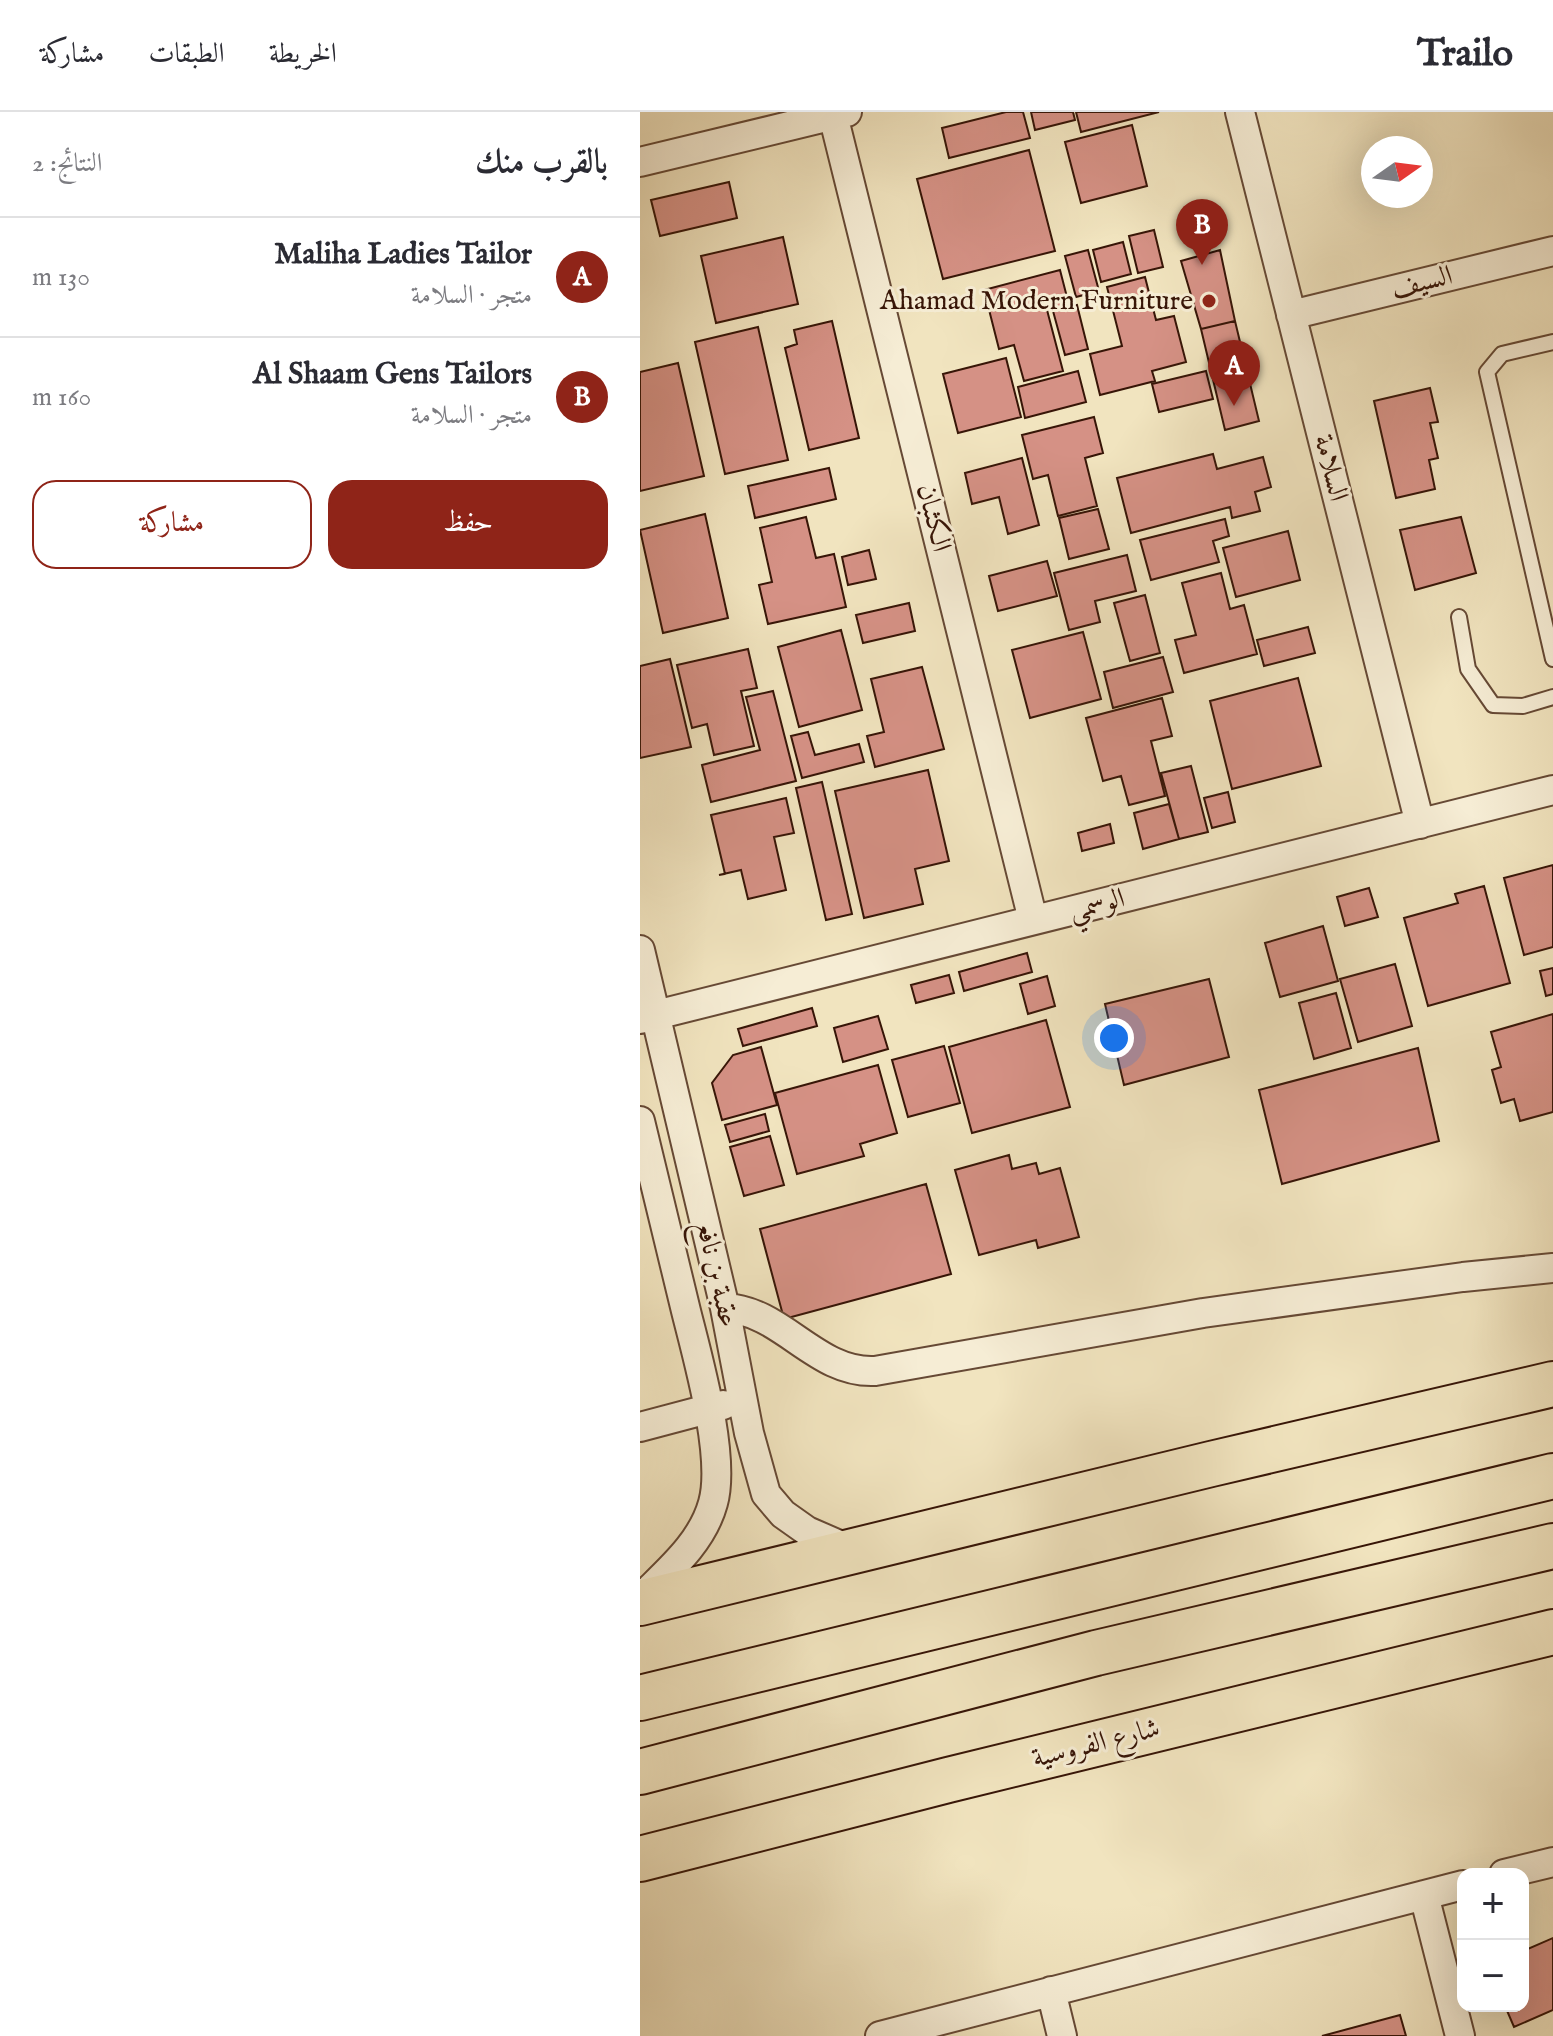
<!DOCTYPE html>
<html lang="ar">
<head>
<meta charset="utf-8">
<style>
	:root { --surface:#fff; --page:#f7f7f7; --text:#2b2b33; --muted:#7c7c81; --line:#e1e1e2; --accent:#8f2418 }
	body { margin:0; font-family:"IM FELL English",Amiri,serif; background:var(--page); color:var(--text); direction:rtl }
	.controls { position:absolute; right:24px; bottom:24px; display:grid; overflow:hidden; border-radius:16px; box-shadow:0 8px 32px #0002 }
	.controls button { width:72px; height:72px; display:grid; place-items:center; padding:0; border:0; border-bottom:2px solid var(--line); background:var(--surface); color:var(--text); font:40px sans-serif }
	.compass { position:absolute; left:721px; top:24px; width:72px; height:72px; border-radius:50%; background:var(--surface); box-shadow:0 8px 32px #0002; rotate:76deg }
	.you { position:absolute; left:474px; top:926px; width:28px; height:28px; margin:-20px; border:6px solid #fff; border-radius:50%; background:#1a73e8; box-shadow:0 0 0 12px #1a73e833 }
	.badge { display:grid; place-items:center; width:52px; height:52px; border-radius:50%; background:var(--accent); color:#fff; font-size:26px; font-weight:700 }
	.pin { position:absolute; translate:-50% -66px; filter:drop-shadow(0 2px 4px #0008) }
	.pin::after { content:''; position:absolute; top:42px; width:28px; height:24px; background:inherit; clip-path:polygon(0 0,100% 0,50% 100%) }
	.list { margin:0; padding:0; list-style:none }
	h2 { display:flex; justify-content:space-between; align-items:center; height:104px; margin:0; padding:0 32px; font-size:34px }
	h2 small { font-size:26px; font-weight:400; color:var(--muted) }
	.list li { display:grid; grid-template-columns:52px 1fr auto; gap:24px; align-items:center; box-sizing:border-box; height:120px; padding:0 32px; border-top:2px solid var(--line) }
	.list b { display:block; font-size:30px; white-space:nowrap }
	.list p { margin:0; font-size:26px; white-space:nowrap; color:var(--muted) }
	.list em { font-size:26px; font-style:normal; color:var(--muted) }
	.actions { display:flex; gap:16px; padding:24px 32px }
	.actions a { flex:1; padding:18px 0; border:2px solid var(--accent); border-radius:24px; text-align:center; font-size:28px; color:var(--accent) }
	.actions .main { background:var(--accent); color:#fff }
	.map { position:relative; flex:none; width:913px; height:1924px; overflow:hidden; direction:ltr }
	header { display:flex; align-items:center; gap:48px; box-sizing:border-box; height:112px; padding:0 40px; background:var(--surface); border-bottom:2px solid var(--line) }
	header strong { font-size:38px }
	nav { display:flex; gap:44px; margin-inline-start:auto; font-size:28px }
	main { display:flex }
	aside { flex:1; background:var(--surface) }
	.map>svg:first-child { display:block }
	.building { fill:#d59185; stroke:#371507; stroke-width:2 }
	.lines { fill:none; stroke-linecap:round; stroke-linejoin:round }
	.service-casing { stroke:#664935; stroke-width:18 }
	.minor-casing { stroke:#664935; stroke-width:32 }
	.primary-casing { stroke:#371507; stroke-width:48 }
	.trunk-casing { stroke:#371507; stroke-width:48 }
	.service { stroke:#f6edd5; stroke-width:14 }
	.minor { stroke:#f6edd5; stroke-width:28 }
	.primary { stroke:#f1e4bf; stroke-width:44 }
	.trunk { stroke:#f1e4bf; stroke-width:44 }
	.poi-dot { fill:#8f2418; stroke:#f6edd5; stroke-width:3 }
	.labels { text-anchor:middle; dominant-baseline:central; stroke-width:6; stroke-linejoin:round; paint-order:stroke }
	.street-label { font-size:28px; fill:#371507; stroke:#f6edd5 }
	.poi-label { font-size:28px; fill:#371507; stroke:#f6edd5; text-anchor:end }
</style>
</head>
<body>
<header>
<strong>Trailo</strong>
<nav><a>الخريطة</a><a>الطبقات</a><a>مشاركة</a></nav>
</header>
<main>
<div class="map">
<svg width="913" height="1924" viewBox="0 0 913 1924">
	<rect width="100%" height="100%" fill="#f1e4bf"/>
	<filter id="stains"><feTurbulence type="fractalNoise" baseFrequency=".0025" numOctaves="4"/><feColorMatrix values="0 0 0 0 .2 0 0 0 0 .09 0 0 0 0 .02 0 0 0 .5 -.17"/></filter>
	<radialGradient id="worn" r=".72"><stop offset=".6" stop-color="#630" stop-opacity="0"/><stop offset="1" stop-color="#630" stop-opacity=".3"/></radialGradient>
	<!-- building -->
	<path class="building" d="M366,0h17l7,26 -81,20 -7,-30z
		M391,0h42l2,8 -40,10z
		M436,0h83l-78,20z
		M492,13l15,61 -66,17 -16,-61z
		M389,38l26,101 -112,28 -26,-100z
		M89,70l8,36 -77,18 -9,-36z
		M514,118l9,37 -25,6 -9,-37z
		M143,125l15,67 -82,19 -15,-67z
		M483,130l8,32 -30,8 -8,-32z
		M448,138l11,41 -23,6 -11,-41z
		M580,138l15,71 -34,8 -20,-68z
		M420,158l9,35 -22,5 16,61 -39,10 -10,-36 -15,4 -15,-59z
		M505,165l11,43 18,-4 12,46 -34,9 3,10 -55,14 -10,-41 32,-8 -15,-59z
		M437,193l11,44 -23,6 -12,-44z
		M192,209l27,117 -50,12 -24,-102 12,-4 -3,-14z
		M595,209l24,100 -34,9 -24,-101z
		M118,215l30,133 -63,14 -30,-132z
		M366,246l15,59 -63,16 -15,-59z
		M38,251l26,113 -64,15v-119z
		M438,259l8,31 -61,16 -7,-31z
		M566,259l7,28 -54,13 -7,-28z
		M790,276l8,34 -8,1 8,35 -9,2 6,29 -39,9 -22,-97z
		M454,305l9,36 -18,5 12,48 -39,10 -10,-41 -15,4 -11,-44z
		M573,342l4,15 46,-12 8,30 -16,5 5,19 -28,7 -2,-11 -99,26 -14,-55z
		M382,346l17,67 -31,9 -9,-37 -27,7 -7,-31z
		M189,356l7,31 -81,19 -7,-32z
		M458,397l11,40 -40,10 -10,-41z
		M65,402l23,104 -65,15 -23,-103z
		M166,405l10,41 18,-4 12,53 -78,17 -9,-39 13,-3 -12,-54z
		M821,405l15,56 -61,17 -15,-60z
		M585,407l4,17 -16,5 6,21 -68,18 -11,-40z
		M648,419l12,49 -64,17 -13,-49z
		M229,438l7,29 -28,6 -6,-28z
		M487,443l9,36 -41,10 5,21 -31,8 -15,-57z
		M407,449l10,35 -59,15 -9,-35z
		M581,461l9,36 14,-4 13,49 -73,19 -9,-33 21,-5 -14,-52z
		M505,483l15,58 -30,8 -16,-58z
		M269,491l6,28 -52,12 -7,-28z
		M668,515l7,26 -51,13 -7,-26z
		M201,518l21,80 -63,17 -21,-80z
		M443,520l18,67 -71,19 -18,-68z
		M108,537l9,39 -16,3 13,55 -40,9 -7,-31 -15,4 -15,-63z
		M523,545l10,35 -60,16 -9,-36z
		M30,547l21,88 -51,11v-92z
		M282,555l22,82 -69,18 -8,-31 17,-4 -13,-53z
		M658,566l23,88 -89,23 -22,-88z
		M133,579l23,90 -85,21 -9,-37 58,-15 -14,-53z
		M522,586l10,38 -21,5 14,55 -36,9 -8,-29 -18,5 -17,-63z
		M168,620l7,23 44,-11 5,18 -62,16 -11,-42z
		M551,654l17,66 -29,7 -18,-66z
		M288,658l21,91 -34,8 8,35 -59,14 -29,-127z
		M182,670l30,132 -26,6 -30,-132z
		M588,680l7,30 -23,6 -8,-30z
		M146,686l8,35 -20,4 12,53 -38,9 -7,-29 -22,5 6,-1 -14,-59z
		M529,692l10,35 -36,10 -9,-36z
		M470,712l4,19 -32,8 -4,-18z
		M913,753v82l-29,8 -20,-77z
		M844,774l26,97 -82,23 -24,-88 54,-15 -3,-9z
		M729,776l9,29 -33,9 -8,-29z
		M683,814l15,55 -58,16 -15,-54z
		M387,841l5,19 -68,19 -5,-19z
		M755,852l17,62 -54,16 -18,-63z
		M913,856v26l-7,2 -6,-25z
		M309,863l5,18 -38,10 -5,-18z
		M407,864l8,30 -27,8 -8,-30z
		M569,867l20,78 -105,28 -19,-81z
		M696,881l15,55 -37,11 -15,-56z
		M172,896l5,18 -74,20 -5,-17z
		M913,902v98l-33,9 -6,-22 -13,4 -9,-33 9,-3 -10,-35z
		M238,904l10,33 -45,13 -9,-34z
		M406,908l24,87 -98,26 -23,-86z
		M304,934l16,57 -52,14 -16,-57z
		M121,935l16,58 -55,15 -10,-37 21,-28z
		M778,936l21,93 -157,43 -23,-94z
		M238,953l19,68 -37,11 4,12 -67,18 -22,-81z
		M125,1002l4,17 -39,11 -5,-17z
		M130,1024l14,49 -40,11 -14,-49z
		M369,1043l3,14 24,-6 3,11 21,-6 19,69 -41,11 -2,-8 -57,15 -24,-85z
		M286,1072l25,90 -167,45 -24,-90z
		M913,1826v72l-39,17 -9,-21h18v-55z
		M760,1903l6,21h-84z"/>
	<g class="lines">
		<defs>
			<path id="service" d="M913,230l-51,12 -15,18 66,287
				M819,505l9,52 25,36 30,1 30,-9"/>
			<path id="minor" d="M600,0l180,712
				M193,3l200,805
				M0,50l207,-50
				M651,203l262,-64
				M0,838l85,358 24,125 17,61 17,20 24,17 46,20
				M0,907l913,-229
				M0,1009c15,63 31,127 46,190 12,48 40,146 27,192 -11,40 -44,67 -73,96
				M85,1196c57,2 91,66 150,63l328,-58 260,-36 90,-9
				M0,1315l83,-22
				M864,1762l49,-12
				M784,1783l36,141
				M411,1879l11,45
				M240,1924l583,-151"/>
			<path id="primary" d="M0,1491l571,-139 342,-80
				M0,1747l308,-79 605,-148"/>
			<path id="trunk" d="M0,1586l913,-222
				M0,1660l456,-119 457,-107"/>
		</defs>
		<!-- service casing -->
		<use href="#service" class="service-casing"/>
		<!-- minor casing -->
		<use href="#minor" class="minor-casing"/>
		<!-- primary casing -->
		<use href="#primary" class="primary-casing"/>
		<!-- trunk casing -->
		<use href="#trunk" class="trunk-casing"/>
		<!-- service -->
		<use href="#service" class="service"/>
		<!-- minor -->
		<use href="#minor" class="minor"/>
		<!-- primary -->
		<use href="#primary" class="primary"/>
		<!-- trunk -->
		<use href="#trunk" class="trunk"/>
	</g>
	<!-- markers -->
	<circle class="poi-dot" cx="569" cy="189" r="8"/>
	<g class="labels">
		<!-- street labels -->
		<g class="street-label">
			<text transform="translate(782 171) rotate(-14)">السيف</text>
			<text transform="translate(690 356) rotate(76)">السلامة</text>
			<text transform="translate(293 406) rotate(76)">الكثبان</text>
			<text transform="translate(457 793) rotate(-14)">الوسمي</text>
			<text transform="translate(76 1162) rotate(77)">عقبة بن نافع</text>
			<text transform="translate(456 1632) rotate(-14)">شارع الفروسية</text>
		</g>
		<!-- poi labels -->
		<g class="poi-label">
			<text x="553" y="189">Ahamad Modern Furniture</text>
		</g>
	</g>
	<rect width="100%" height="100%" filter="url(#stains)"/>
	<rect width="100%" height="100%" fill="url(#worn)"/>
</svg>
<div class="controls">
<button>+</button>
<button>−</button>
</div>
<svg class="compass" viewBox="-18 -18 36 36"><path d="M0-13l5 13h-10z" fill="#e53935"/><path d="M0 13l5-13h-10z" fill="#7c7c81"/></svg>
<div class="you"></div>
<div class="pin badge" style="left:594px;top:294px">A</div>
<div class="pin badge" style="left:562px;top:153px">B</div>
</div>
<aside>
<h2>بالقرب منك<small>النتائج: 2</small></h2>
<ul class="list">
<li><span class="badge">A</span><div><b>Maliha Ladies Tailor</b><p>متجر · السلامة</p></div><em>130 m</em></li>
<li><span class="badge">B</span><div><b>Al Shaam Gens Tailors</b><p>متجر · السلامة</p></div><em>160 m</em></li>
</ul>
<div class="actions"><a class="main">حفظ</a><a>مشاركة</a></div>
</aside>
</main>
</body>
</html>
